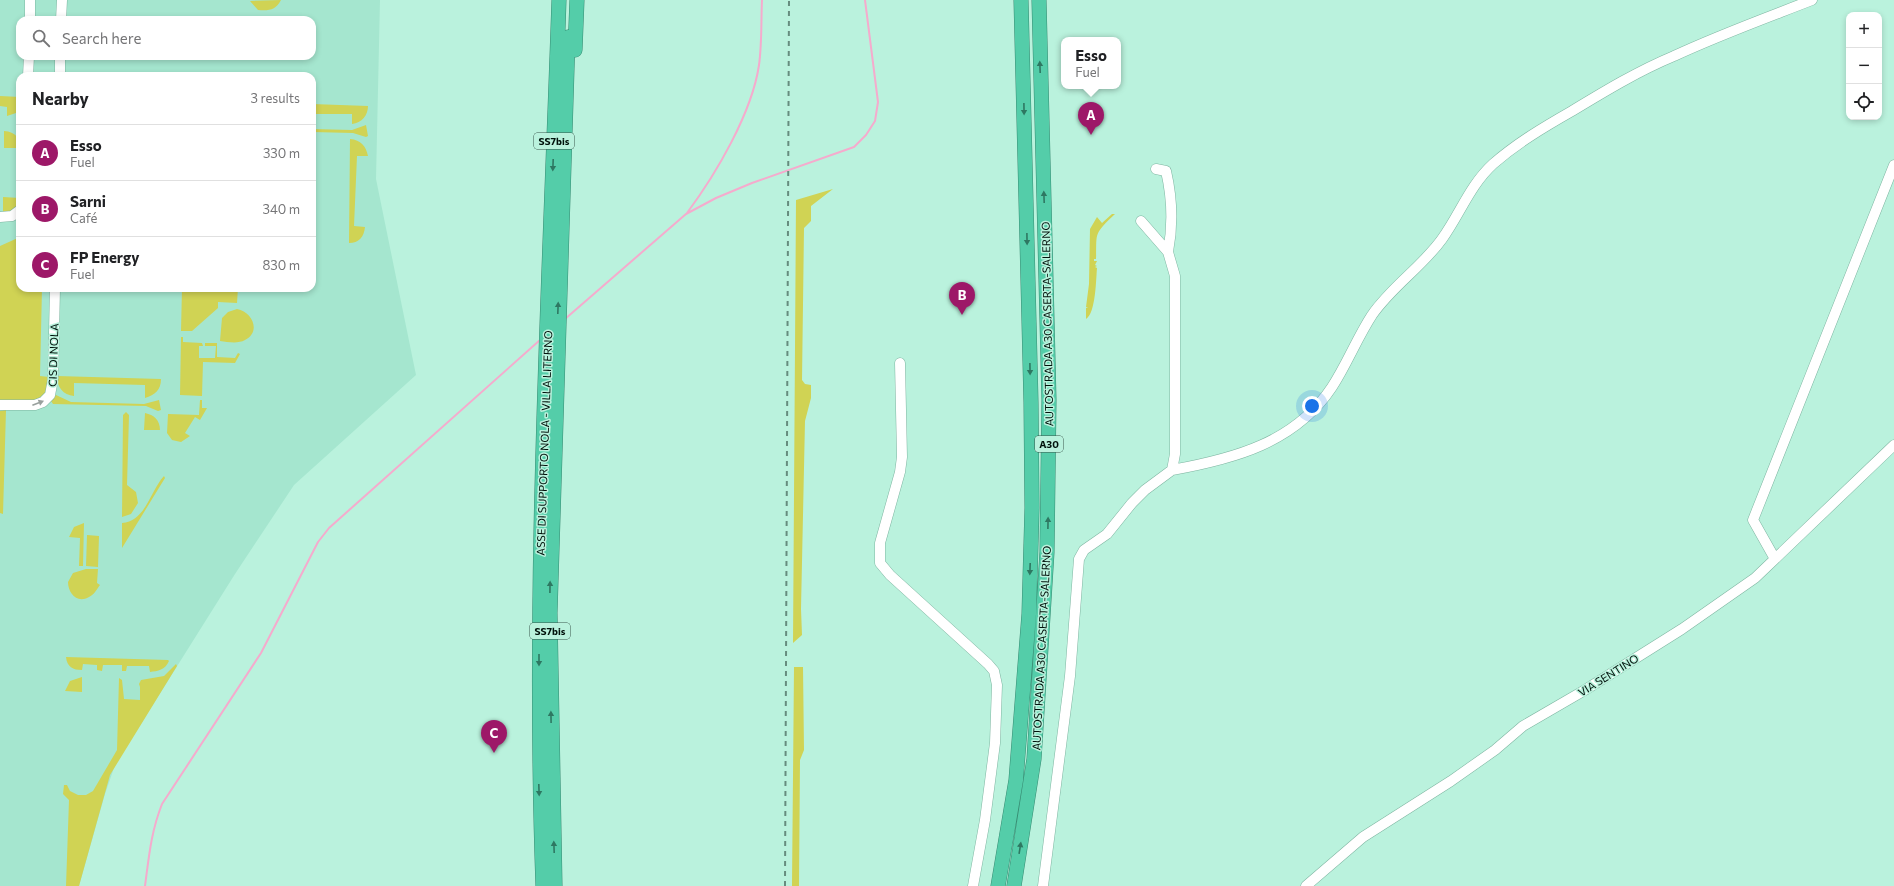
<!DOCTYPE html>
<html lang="en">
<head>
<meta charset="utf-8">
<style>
	:root { --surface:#fff; --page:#f6f6f6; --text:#202124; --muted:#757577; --line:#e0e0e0; --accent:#9d1868 }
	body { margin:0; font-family:Commissioner,sans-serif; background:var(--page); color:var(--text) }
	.controls { position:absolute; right:12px; top:12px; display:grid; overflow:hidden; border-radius:8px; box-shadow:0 2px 6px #0003 }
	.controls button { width:36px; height:36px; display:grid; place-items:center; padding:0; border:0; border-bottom:1px solid var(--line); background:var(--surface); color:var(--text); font:20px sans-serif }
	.you { position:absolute; left:1312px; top:406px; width:14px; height:14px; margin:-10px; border:3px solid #fff; border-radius:50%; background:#1a73e8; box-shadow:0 0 0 6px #1a73e833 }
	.badge { display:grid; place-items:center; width:26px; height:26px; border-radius:50%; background:var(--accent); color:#fff; font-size:13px; font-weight:700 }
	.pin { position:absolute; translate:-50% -33px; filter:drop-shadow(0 1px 2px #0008) }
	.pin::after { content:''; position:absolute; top:21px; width:14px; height:12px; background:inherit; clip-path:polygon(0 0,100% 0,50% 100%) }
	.popup { position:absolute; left:1061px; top:37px; width:60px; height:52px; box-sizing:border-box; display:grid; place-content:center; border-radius:8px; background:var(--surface); filter:drop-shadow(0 1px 3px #0005); font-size:13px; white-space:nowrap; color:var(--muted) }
	.popup b { font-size:15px; color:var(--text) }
	.popup::after { content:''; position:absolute; left:50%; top:100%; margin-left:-8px; border:8px solid transparent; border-top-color:var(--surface) }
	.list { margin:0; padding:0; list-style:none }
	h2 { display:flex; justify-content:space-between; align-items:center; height:52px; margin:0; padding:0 16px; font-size:17px }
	h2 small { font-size:13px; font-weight:400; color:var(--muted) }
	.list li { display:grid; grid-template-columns:26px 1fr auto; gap:12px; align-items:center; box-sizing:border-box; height:56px; padding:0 16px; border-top:1px solid var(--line) }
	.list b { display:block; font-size:15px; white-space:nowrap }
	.list p { margin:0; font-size:13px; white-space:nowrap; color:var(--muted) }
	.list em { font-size:13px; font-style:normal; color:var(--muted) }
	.icon { flex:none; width:22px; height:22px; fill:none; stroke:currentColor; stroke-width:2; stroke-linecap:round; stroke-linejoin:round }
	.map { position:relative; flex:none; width:1894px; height:886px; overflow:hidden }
	.search { position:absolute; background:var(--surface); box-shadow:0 2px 6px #0003; left:16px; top:16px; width:300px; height:44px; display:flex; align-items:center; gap:10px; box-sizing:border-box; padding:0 14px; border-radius:12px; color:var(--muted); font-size:15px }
	.panel { position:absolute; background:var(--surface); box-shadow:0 2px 6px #0003; left:16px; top:72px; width:300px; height:220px; border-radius:12px }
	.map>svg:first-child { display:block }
	.built { fill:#a5e6cf; fill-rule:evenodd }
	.green { fill:#d0d354 }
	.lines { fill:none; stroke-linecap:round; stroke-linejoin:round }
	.stream { stroke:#f5abcd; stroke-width:2 }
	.minor-casing { stroke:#7eb5a1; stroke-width:11 }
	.highway-casing { stroke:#378b72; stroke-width:15 }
	.minor { stroke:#fff; stroke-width:10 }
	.highway { stroke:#54cda9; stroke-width:14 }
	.rail { stroke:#668c7e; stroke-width:2; stroke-dasharray:5 5; stroke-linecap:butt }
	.oneway { fill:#2e7862 }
	.oneway2 { fill:#99a09d }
	.labels { text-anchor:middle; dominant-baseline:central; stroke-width:3; stroke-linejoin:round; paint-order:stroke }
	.shield { fill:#baf2dd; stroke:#38544a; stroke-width:1 }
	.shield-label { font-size:10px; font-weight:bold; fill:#00110b }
	.street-label { font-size:11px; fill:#00110b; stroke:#baf2dd }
</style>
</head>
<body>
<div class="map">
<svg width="1894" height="886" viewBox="0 0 1894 886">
	<rect width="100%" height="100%" fill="#baf2dd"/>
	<!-- built -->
	<path class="built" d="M0,0h380l-4,179 40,196 -122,110 -59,89 -120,191 -10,29 -26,92h-79zM20,20h292v36h-292zM20,76h292v212h-292z"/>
	<!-- green -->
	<path class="green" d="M281,0c-5,10 -12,11 -23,10l-8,-9z
		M0,96l20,1v12l-4,4 -9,3v-9l-7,-1z
		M312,104l56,2c0,9 -6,17 -16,18v-10h-40z
		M366,125l2,11 -2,1 -13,-4 -41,-1v-3l40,1z
		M4,131c12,1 16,7 16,17h-16z
		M350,139c11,1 16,7 18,17h-11l-3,70 11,1c-1,10 -6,16 -16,16z
		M833,189l-22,17v15l-7,7 -2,152 3,4 6,1v13l-6,23 -4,188 1,26 -9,8 3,-443z
		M3,197l17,1c0,11 -7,13 -17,16z
		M1112,214h3c-22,21 -18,18 -19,45h-2v2h3l-2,4 2,1 -2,1 2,1c-1,10 -1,45 -11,51v-11l2,-1h-2l3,-23 1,-55 7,-12 5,6z
		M20,237v51h22l-2,88 9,1c-1,31 -26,23 -49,24v-155z
		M182,288h56l-1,15 -19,-1v6l-26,23h-11z
		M237,309c16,3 24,23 8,31 -7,4 -17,2 -25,1l2,-23 6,-6z
		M181,337h2v5l19,1 1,3h-4v12h16l1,-12h-11v-3h12v14l18,1 3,-5 2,1 -5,9 -32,-1 -1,34 -22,-1z
		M57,376l104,3c0,11 -6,16 -16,19v-13l-71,-2v13c-11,-1 -17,-9 -17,-20z
		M56,395l15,7 73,2 15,-4 2,10 -3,1 -12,-5 -93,-2 -2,-3z
		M200,400h2v8h5l-7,12 -5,-3 -10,16 5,3 -9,6 -9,-2 -5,-7 1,-19 31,1z
		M6,410l-3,104 -3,-1v-102z
		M126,412l3,3 -2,70 9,7 2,11 -7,11 -9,3 1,-102z
		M145,413c9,2 15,7 15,17h-16z
		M164,476l1,2 -43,70v-25c24,-2 28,-32 42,-47z
		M84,523l-1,43h-4l1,-28 -11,-1 5,-10z
		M87,535l12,1 -1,31 -12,-1z
		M86,569h12l-1,14 3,2c-3,4 -6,10 -11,12 -12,7 -21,-4 -21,-15l5,-9z
		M66,657l102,3 1,1c-4,9 -11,10 -19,11l-1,-6h-22l-1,5h-4v-6h-19l-1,6 -5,-1v-5l-14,-1 -1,6c-9,0 -15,-3 -16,-13z
		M176,664l1,2 -67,109 -31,111h-13l3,-86 -6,-6 1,-9h3l3,6 8,4h8l7,-4 24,-41 2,-72 3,2 2,19 16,1v-13l-1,-3 2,-4 23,-4z
		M794,667h9l1,83 -4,10 -1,126h-7z
		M82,677v15l-17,-1 5,-10z"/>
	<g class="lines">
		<!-- stream -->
		<path class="stream" d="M687,213c29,-39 65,-100 72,-148 3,-21 2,-44 3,-65
			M565,319l121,-105 30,-16 36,-15 102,-36 12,-12 9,-14 3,-19 -13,-102
			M145,886c4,-30 6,-54 17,-82l99,-151 57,-111 11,-14 211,-188"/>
		<defs>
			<path id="minor" d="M30,20v-20
				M61,20l1,-20
				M28,76l1,-20
				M60,76v-20
				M0,217l12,-1 8,-6
				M1141,221l27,31c5,-26 4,-55 -2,-81l-10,-2
				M900,363l2,94 -2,15 -20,71v20l10,12 98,89 6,7 3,14 -2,58 -10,77 -12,66
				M0,405h35l8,-3 7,-7 3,-16 2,-91
				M1172,470c61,-11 123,-27 160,-83 15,-23 25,-49 40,-72 20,-29 50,-48 70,-76 18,-25 28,-54 51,-75 24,-21 51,-37 79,-53 33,-20 66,-40 102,-55 45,-21 92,-38 138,-56
				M1775,559l-22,-39 141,-355
				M1043,886l27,-210 9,-117 5,-9 23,-16 25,-31 13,-13 27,-20 3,-16v-178l-7,-24
				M1306,886l57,-49 88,-56 44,-31 28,-24 62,-36 97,-61 73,-51 139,-133"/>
			<path id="highway" d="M575,50l2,-50
				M543,886c-11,-295 6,-591 16,-886
				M555,886l-5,-273 18,-576
				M998,886l18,-106 13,-166 3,-106 -1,-106 -10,-402
				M1014,886l20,-127 13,-207 2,-152 -10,-400"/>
		</defs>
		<!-- minor casing -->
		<use href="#minor" class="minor-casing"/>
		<!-- highway casing -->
		<use href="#highway" class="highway-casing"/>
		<!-- minor -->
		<use href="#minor" class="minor"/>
		<!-- highway -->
		<use href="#highway" class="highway"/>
		<!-- rail -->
		<path class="rail" d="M785,886l4,-886"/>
	</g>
	<!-- one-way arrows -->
	<defs><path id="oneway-solid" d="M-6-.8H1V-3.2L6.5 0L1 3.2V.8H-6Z"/></defs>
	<g class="oneway">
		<use href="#oneway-solid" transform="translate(1040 67) rotate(-92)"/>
		<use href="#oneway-solid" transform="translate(1024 109) rotate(89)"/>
		<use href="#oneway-solid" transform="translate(553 165) rotate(92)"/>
		<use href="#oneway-solid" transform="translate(1044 197) rotate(-92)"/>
		<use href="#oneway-solid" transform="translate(1027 239) rotate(89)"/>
		<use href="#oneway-solid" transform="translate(558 308) rotate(-88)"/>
		<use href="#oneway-solid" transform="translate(1030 369) rotate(89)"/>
		<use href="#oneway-solid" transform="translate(1048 523) rotate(-89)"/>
		<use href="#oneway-solid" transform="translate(1030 569) rotate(92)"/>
		<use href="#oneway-solid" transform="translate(550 587) rotate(-89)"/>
		<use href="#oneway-solid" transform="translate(539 660) rotate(90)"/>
		<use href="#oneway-solid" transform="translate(551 717) rotate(-91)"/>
		<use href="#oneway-solid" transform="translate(539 790) rotate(88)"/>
		<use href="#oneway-solid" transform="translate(554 847) rotate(-92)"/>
		<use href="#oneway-solid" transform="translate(1020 848) rotate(-81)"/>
	</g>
	<use class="oneway2" href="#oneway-solid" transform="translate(38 403) rotate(-21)"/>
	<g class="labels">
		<!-- shield labels -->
		<g class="shield">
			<rect x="534" y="133" width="40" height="16" rx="3"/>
			<rect x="1035" y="436" width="28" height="16" rx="3"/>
			<rect x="530" y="623" width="40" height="16" rx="3"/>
		</g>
		<g class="shield-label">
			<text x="554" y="141">SS7bis</text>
			<text x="1049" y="444">A30</text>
			<text x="550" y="631">SS7bis</text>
		</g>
		<!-- street labels -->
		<g class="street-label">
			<text transform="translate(1047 324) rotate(-91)">AUTOSTRADA A30 CASERTA-SALERNO</text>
			<text transform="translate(53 355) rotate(-88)">CIS DI NOLA</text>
			<text transform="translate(544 443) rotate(-88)">ASSE DI SUPPORTO NOLA - VILLA LITERNO</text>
			<text transform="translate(1041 648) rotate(-87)">AUTOSTRADA A30 CASERTA-SALERNO</text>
			<text transform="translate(1608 675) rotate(-32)">VIA SENTINO</text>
		</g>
	</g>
</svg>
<div class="controls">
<button>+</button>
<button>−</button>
<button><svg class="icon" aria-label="locate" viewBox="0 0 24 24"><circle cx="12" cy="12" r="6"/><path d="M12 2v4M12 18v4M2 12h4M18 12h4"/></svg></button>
</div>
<div class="you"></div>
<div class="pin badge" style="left:1091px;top:135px">A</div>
<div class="popup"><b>Esso</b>Fuel</div>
<div class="pin badge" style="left:962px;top:315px">B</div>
<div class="pin badge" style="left:494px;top:753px">C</div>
<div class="search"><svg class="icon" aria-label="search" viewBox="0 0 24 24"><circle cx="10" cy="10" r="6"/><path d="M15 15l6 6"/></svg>Search here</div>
<section class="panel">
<h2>Nearby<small>3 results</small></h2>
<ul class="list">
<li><span class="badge">A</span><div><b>Esso</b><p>Fuel</p></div><em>330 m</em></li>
<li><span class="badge">B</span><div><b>Sarni</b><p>Café</p></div><em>340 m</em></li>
<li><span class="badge">C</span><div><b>FP Energy</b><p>Fuel</p></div><em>830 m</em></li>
</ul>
</section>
</div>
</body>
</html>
